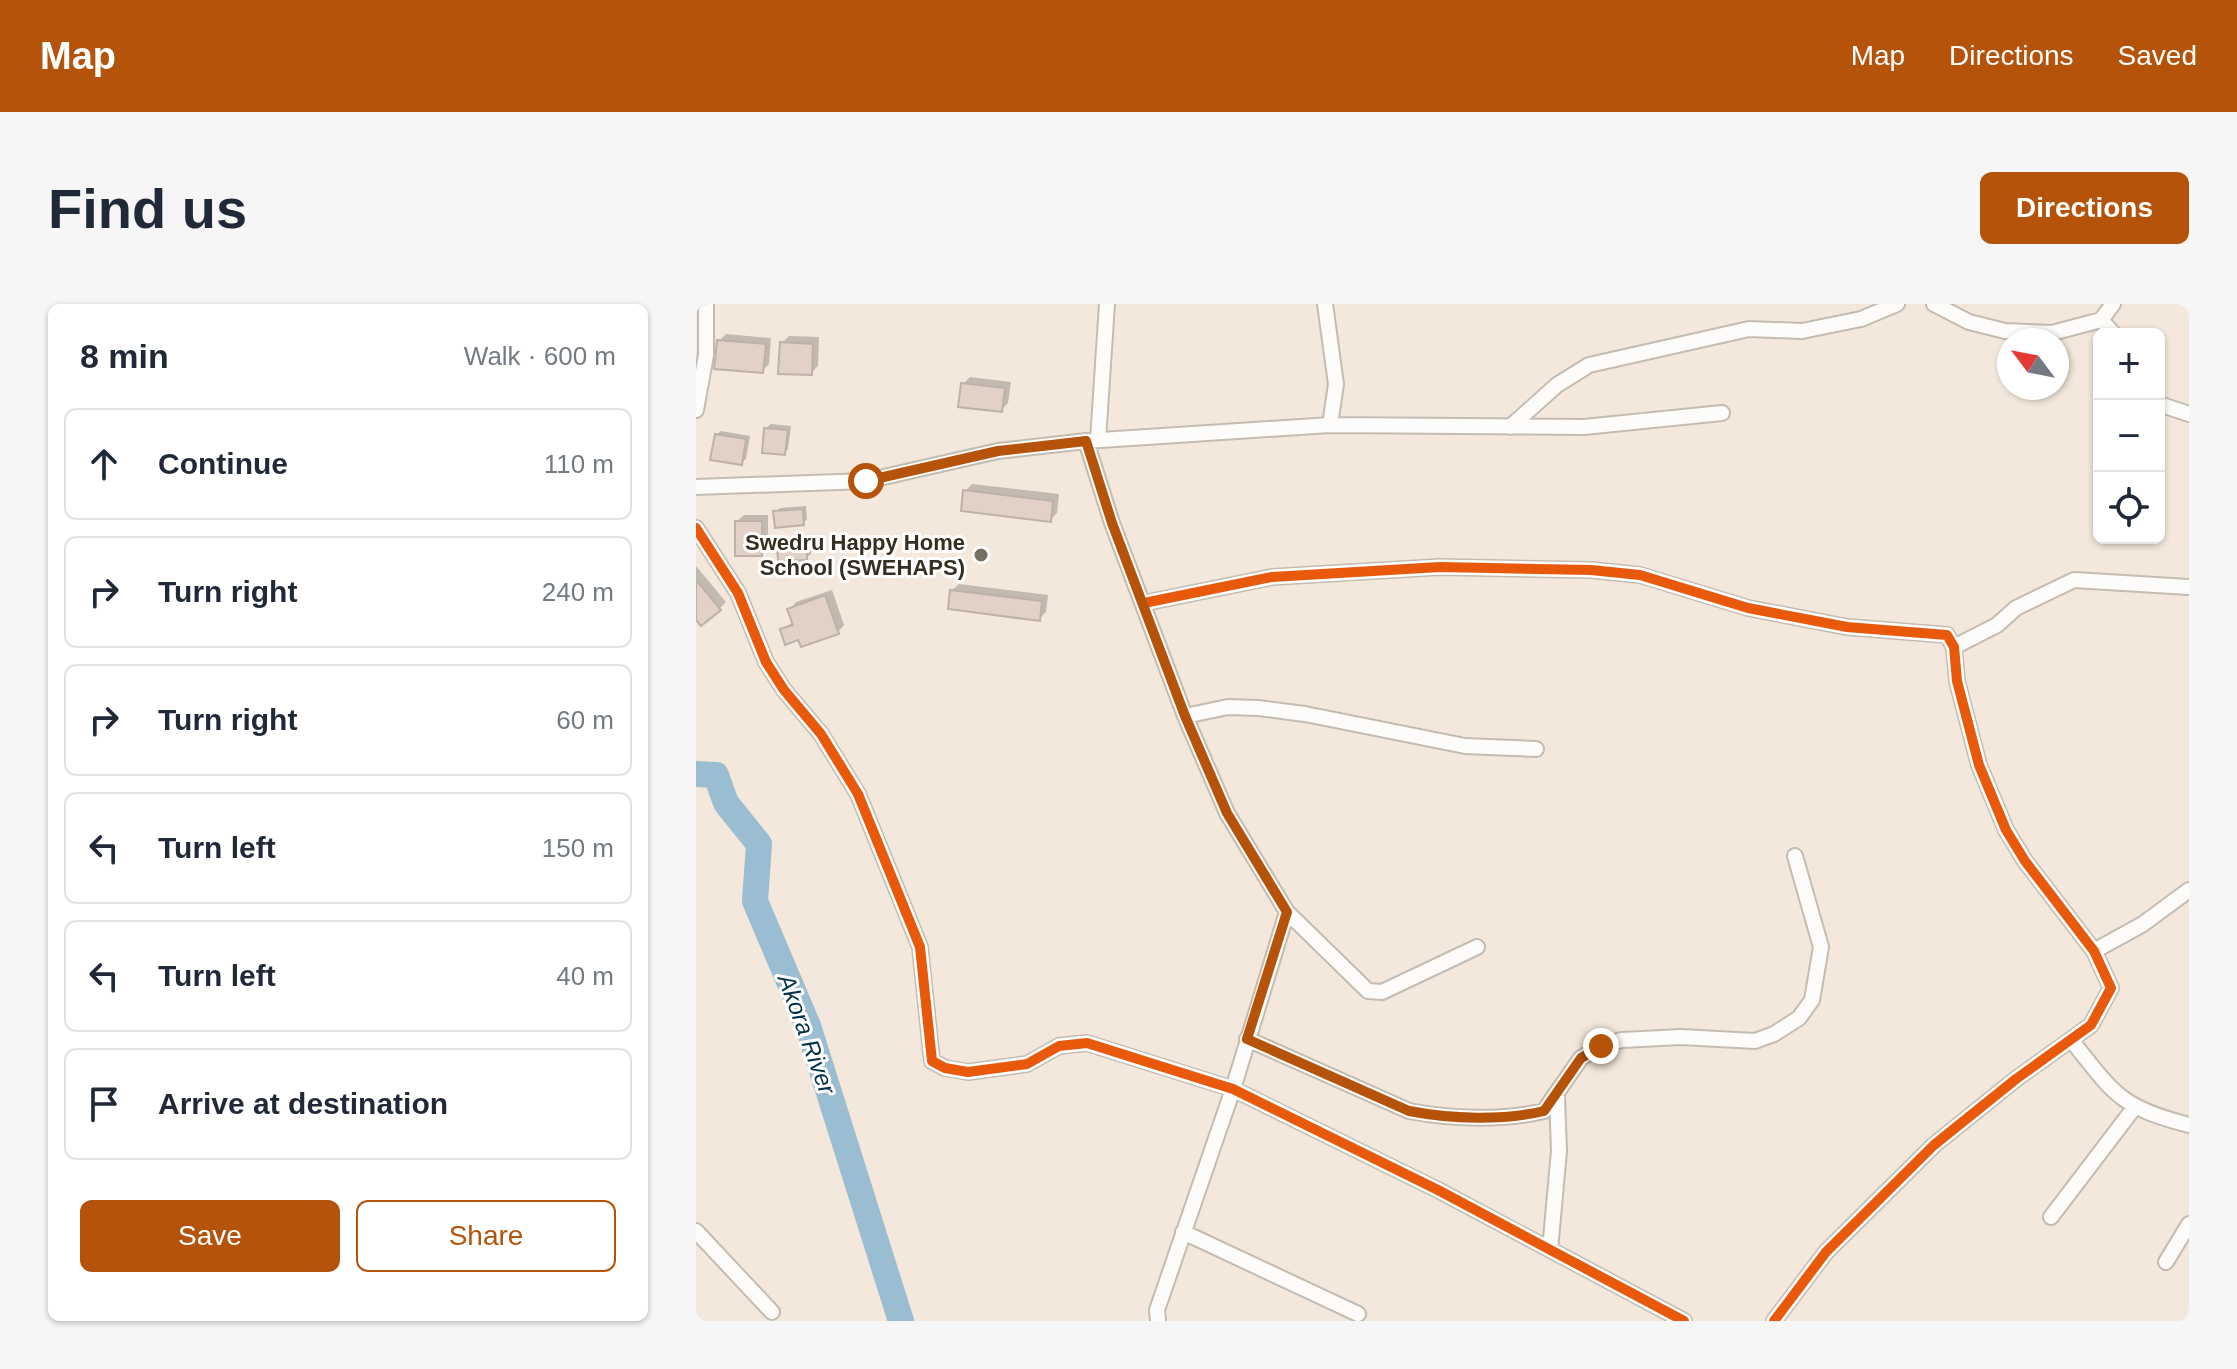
<!DOCTYPE html>
<html lang="en">
<head>
<meta charset="utf-8">
<style>
	:root { --surface:#fff; --page:#f6f6f7; --text:#1f2937; --muted:#747a83; --line:#e0e1e3; --accent:#b45309 }
	body { margin:0; font-family:Arial,sans-serif; background:var(--page); color:var(--text) }
	.controls { position:absolute; right:24px; top:24px; display:grid; overflow:hidden; border-radius:12px; box-shadow:0 2px 6px #0004 }
	.controls button { width:72px; height:72px; display:grid; place-items:center; padding:0; border:0; border-bottom:2px solid var(--line); background:var(--surface); color:var(--text); font:40px sans-serif }
	.compass { position:absolute; left:1301px; top:24px; width:72px; height:72px; border-radius:50%; background:var(--surface); box-shadow:0 2px 6px #0004; rotate:302deg }
	.stop { position:absolute; width:24px; height:24px; margin:-18px; border:6px solid #b45309; border-radius:50%; background:#fff }
	.stop.end { background:#b45309; border-color:#fff; box-shadow:0 2px 8px #0008 }
	.list { margin:0; padding:0; list-style:none }
	h2 { display:flex; justify-content:space-between; align-items:center; height:104px; margin:0; padding:0 32px; font-size:34px }
	h2 small { font-size:26px; font-weight:400; color:var(--muted) }
	.list li { display:grid; grid-template-columns:52px 1fr auto; gap:24px; align-items:center; box-sizing:border-box; height:112px; margin:0 16px 16px; padding:0 16px; border:2px solid var(--line); border-radius:12px }
	.list b { display:block; font-size:30px; white-space:nowrap }
	.list em { font-size:26px; font-style:normal; color:var(--muted) }
	.actions { display:flex; gap:16px; padding:24px 32px }
	.actions a { flex:1; padding:18px 0; border:2px solid var(--accent); border-radius:12px; text-align:center; font-size:28px; color:var(--accent) }
	.actions .main { background:var(--accent); color:#fff }
	.icon { flex:none; width:44px; height:44px; fill:none; stroke:currentColor; stroke-width:2; stroke-linecap:round; stroke-linejoin:round }
	.map { position:relative; flex:none; width:1493px; height:1017px; overflow:hidden; border-radius:12px }
	header { display:flex; align-items:center; gap:48px; box-sizing:border-box; height:112px; padding:0 40px; background:var(--accent); color:#fff }
	header strong { font-size:38px }
	nav { display:flex; gap:44px; margin-inline-start:auto; font-size:28px }
	.intro { display:flex; align-items:center; justify-content:space-between; box-sizing:border-box; height:192px; padding:0 48px }
	h1 { margin:0; font-size:56px }
	.button { padding:20px 36px; border-radius:12px; background:var(--accent); color:#fff; font-size:28px; font-weight:700 }
	main { display:flex; gap:48px; padding:0 48px }
	aside { flex:1; background:var(--surface); border-radius:12px; box-shadow:0 2px 6px #0004 }
	.map>svg:first-child { display:block }
	.shadow { fill:#0003 }
	.lines { fill:none; stroke-linecap:round; stroke-linejoin:round }
	.river { stroke:#9abdd1; stroke-width:26 }
	.building { fill:#e2d1c7; stroke:#bdb1a9; stroke-width:2 }
	.minor-casing { stroke:#c5bcb1; stroke-width:18 }
	.minor { stroke:#fdfcfa; stroke-width:14 }
	.cycleway-casing { stroke:#fff; stroke-width:15 }
	.cycleway { stroke:#e8590c; stroke-width:10 }
	.route { stroke:#b45309; stroke-width:10 }
	.poi-dot { fill:#796e62; stroke:#fff; stroke-width:3 }
	.labels { text-anchor:middle; dominant-baseline:central; stroke-width:6; stroke-linejoin:round; paint-order:stroke }
	.poi-label { font-size:22px; font-weight:bold; fill:#372d21; stroke:#fff; text-anchor:end }
	.water-label { font-size:24px; font-style:italic; fill:#03324a; stroke:#fff }
</style>
</head>
<body>
<header>
<strong>Map</strong>
<nav><a>Map</a><a>Directions</a><a>Saved</a></nav>
</header>
<div class="intro"><h1>Find us</h1><a class="button">Directions</a></div>
<main>
<aside>
<h2>8 min<small>Walk · 600 m</small></h2>
<ul class="list">
<li><svg class="icon" aria-label="ahead" viewBox="0 0 24 24"><path d="M12 20V5M6 11l6-6 6 6"/></svg><div><b>Continue</b></div><em>110 m</em></li>
<li><svg class="icon" aria-label="right" viewBox="0 0 24 24"><path d="M7 20v-9h11M14 6l5 5-5 5"/></svg><div><b>Turn right</b></div><em>240 m</em></li>
<li><svg class="icon" aria-label="right" viewBox="0 0 24 24"><path d="M7 20v-9h11M14 6l5 5-5 5"/></svg><div><b>Turn right</b></div><em>60 m</em></li>
<li><svg class="icon" aria-label="left" viewBox="0 0 24 24"><path d="M17 20v-9H6M10 6l-5 5 5 5"/></svg><div><b>Turn left</b></div><em>150 m</em></li>
<li><svg class="icon" aria-label="left" viewBox="0 0 24 24"><path d="M17 20v-9H6M10 6l-5 5 5 5"/></svg><div><b>Turn left</b></div><em>40 m</em></li>
<li><svg class="icon" aria-label="arrive" viewBox="0 0 24 24"><path d="M6 21V4h12l-3 4 3 4H6"/></svg><div><b>Arrive at destination</b></div></li>
</ul>
<div class="actions"><a class="main">Save</a><a>Share</a></div>
</aside>
<div class="map">
<svg width="1493" height="1017" viewBox="0 0 1493 1017">
	<rect width="100%" height="100%" fill="#f3e8db"/>
	<!-- shadow -->
	<path class="shadow" d="M30,30l45,4 -2,26 -7,7 -43,-30z
		M93,32l30,1 -1,29 -7,7 -29,-30z
		M274,73l41,5 -3,21 -7,7 -38,-26z
		M75,120l20,2 -3,23 -4,4 -18,-25z
		M25,127l29,5 -4,23 -5,4 -25,-28z
		M276,180l87,10 -2,19 -7,7 -85,-29z
		M110,202l1,13 -4,5 -28,-12 5,-4z
		M48,211h24v32l-7,7 -24,-33z
		M114,234l1,16 -5,4 -27,-15 4,-4z
		M0,262l30,36 -7,7 -23,8z
		M263,280l89,11 -2,17 -7,7 -87,-29z
		M136,286l12,35 -6,7 -38,6 -18,-8 12,-9 -4,-12 6,-7z"/>
	<g class="lines">
		<!-- river -->
		<path class="river" d="M0,470l20,1 10,28 33,41 -4,57 53,125 93,295"/>
	</g>
	<!-- building -->
	<path class="building" d="M21,36l49,4 -3,29 -49,-4z
		M84,38l33,2 -1,31 -34,-1z
		M265,79l44,5 -3,24 -44,-5z
		M68,124l24,2 -3,25 -23,-2z
		M19,130l31,5 -4,26 -32,-5z
		M267,186l90,11 -2,21 -90,-11z
		M107,205l1,16 -29,3 -2,-17z
		M39,217h27v35h-27z
		M81,238h30v18l-29,1z
		M0,276l25,30 -20,16 -5,-6z
		M254,286l92,11 -2,20 -92,-12z
		M129,291l14,39 -38,13 -3,-7 -13,5 -5,-16 13,-4 -6,-16z"/>
	<g class="lines">
		<defs>
			<path id="minor" d="M629,0l11,80 -6,41
				M1238,0l35,18 36,9 47,2 49,-13 12,-16
				M1405,16l13,14
				M1463,100l30,10
				M0,106l10,-55v-51
				M814,123l47,-42 32,-20 160,-36 53,2 59,-12 36,-15
				M402,136l9,-136
				M390,137l26,82 73,193 42,97 60,99 -54,177 -76,221 1,11
				M0,183l170,-6 132,-30 88,-10 244,-16 254,2 138,-14
				M0,224l42,65 28,69 18,28 37,44 37,60 62,153 12,114 13,7 23,4 59,-8 32,-18 28,-3 146,46 205,101 246,131
				M448,299l128,-26 168,-10 151,3 49,5 108,33 99,19 100,8 7,12 3,34 22,84 27,65 19,31 69,90 17,37 -20,37 -75,54 -82,66 -108,107 -52,69
				M1258,343l43,-22 19,-17 58,-28 115,7
				M489,412l43,-9 30,1 47,6 160,32 71,3
				M591,608l81,79 14,1 95,-45
				M1398,647l49,-27 46,-34
				M551,735l162,72c42,8 93,10 135,0l37,-53 20,-12 21,-6 59,-3 74,4 19,-7 25,-16 13,-18 9,-53 -26,-91
				M1376,737c43,54 48,66 117,84
				M1355,913l83,-109
				M0,927l76,81
				M487,928l175,82
				M854,946l9,-99 -2,-55
				M1470,958l23,-38"/>
		</defs>
		<!-- minor casing -->
		<use href="#minor" class="minor-casing"/>
		<!-- minor -->
		<use href="#minor" class="minor"/>
		<defs>
			<path id="cycleway" d="M0,224l42,65 28,69 18,28 37,44 37,60 62,153 12,114 13,7 23,4 59,-8 32,-18 28,-3 146,46 205,101 246,131
				M448,299l128,-26 168,-10 151,3 49,5 108,33 99,19 100,8 7,12 3,34 22,84 27,65 19,31 69,90 17,37 -20,37 -75,54 -82,66 -108,107 -52,69"/>
		</defs>
		<!-- cycleway casing -->
		<use href="#cycleway" class="cycleway-casing"/>
		<!-- cycleway -->
		<use href="#cycleway" class="cycleway"/>
	</g>
	<g class="lines">
		<!-- route -->
		<path class="route" d="M170,177l132,-30 88,-10 26,82 73,193 42,97 60,99 -40,127 162,72c42,8 93,10 135,0l37,-53 20,-12"/>
	</g>
	<!-- markers -->
	<circle class="poi-dot" cx="285" cy="251" r="8"/>
	<g class="labels">
		<!-- poi labels -->
		<g class="poi-label">
			<text x="269" y="238">Swedru Happy Home<tspan x="269" dy="25">School (SWEHAPS)</tspan></text>
		</g>
		<!-- water labels -->
		<g class="water-label">
			<text transform="translate(111 730) rotate(70)">Akora River</text>
		</g>
	</g>
</svg>
<div class="controls">
<button>+</button>
<button>−</button>
<button><svg class="icon" aria-label="locate" viewBox="0 0 24 24"><circle cx="12" cy="12" r="6"/><path d="M12 2v4M12 18v4M2 12h4M18 12h4"/></svg></button>
</div>
<svg class="compass" viewBox="-18 -18 36 36"><path d="M0-13l5 13h-10z" fill="#e53935"/><path d="M0 13l5-13h-10z" fill="#747a83"/></svg>
<div class="stop" style="left:170px;top:177px"></div>
<div class="stop end" style="left:905px;top:742px"></div>
</div>
</main>
</body>
</html>
